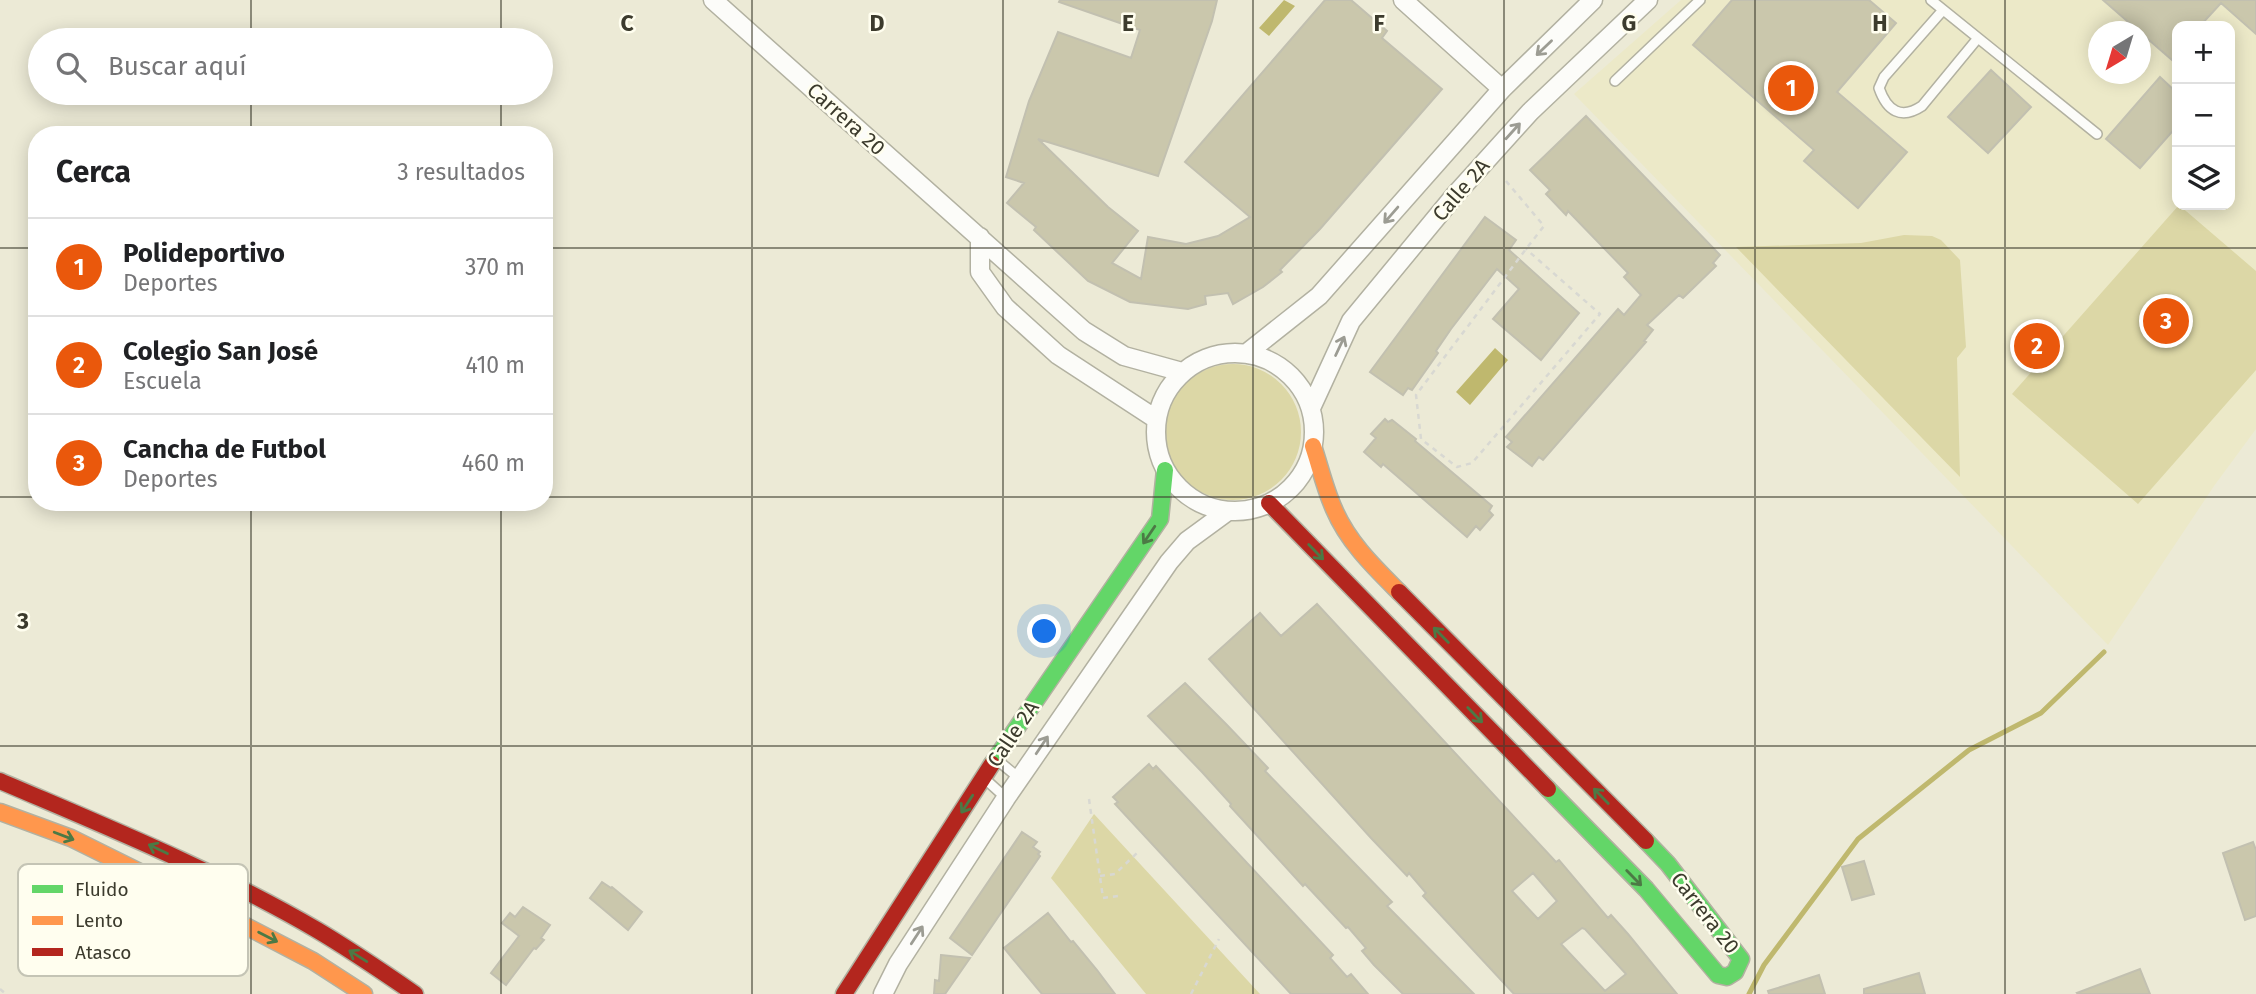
<!DOCTYPE html>
<html lang="es">
<head>
<meta charset="utf-8">
<style>
	:root { --surface:#fff; --page:#f6f6f6; --text:#202124; --muted:#757577; --line:#e0e0e0; --accent:#ea580c }
	body { margin:0; font-family:"Fira Sans",sans-serif; background:var(--page); color:var(--text) }
	.controls { position:absolute; right:21px; top:21px; display:grid; overflow:hidden; border-radius:14px; box-shadow:0 4px 18px #0003 }
	.controls button { width:63px; height:63px; display:grid; place-items:center; padding:0; border:0; border-bottom:2px solid var(--line); background:var(--surface); color:var(--text); font:35px sans-serif }
	.compass { position:absolute; left:2088px; top:21px; width:63px; height:63px; border-radius:50%; background:var(--surface); box-shadow:0 4px 18px #0003; rotate:218deg }
	.you { position:absolute; left:1045px; top:632px; width:24px; height:24px; margin:-18px; border:5px solid #fff; border-radius:50%; background:#1a73e8; box-shadow:0 0 0 10px #1a73e833 }
	.badge { display:grid; place-items:center; width:46px; height:46px; border-radius:50%; background:var(--accent); color:#fff; font-size:23px; font-weight:700 }
	.pin { position:absolute; translate:-50% -50%; border:4px solid #fff; box-shadow:0 2px 7px #0006 }
	.list { margin:0; padding:0; list-style:none }
	h2 { display:flex; justify-content:space-between; align-items:center; height:91px; margin:0; padding:0 28px; font-size:30px }
	h2 small { font-size:23px; font-weight:400; color:var(--muted) }
	.list li { display:grid; grid-template-columns:46px 1fr auto; gap:21px; align-items:center; box-sizing:border-box; height:98px; padding:0 28px; border-top:2px solid var(--line) }
	.list b { display:block; font-size:26px; white-space:nowrap }
	.list p { margin:0; font-size:23px; white-space:nowrap; color:var(--muted) }
	.list em { font-size:23px; font-style:normal; color:var(--muted) }
	.icon { flex:none; width:38px; height:38px; fill:none; stroke:currentColor; stroke-width:2; stroke-linecap:round; stroke-linejoin:round }
	.map { position:relative; flex:none; width:2256px; height:994px; overflow:hidden }
	.search { position:absolute; background:var(--surface); box-shadow:0 4px 18px #0003; left:28px; top:28px; width:525px; height:77px; display:flex; align-items:center; gap:18px; box-sizing:border-box; padding:0 24px; border-radius:38px; color:var(--muted); font-size:26px }
	.panel { position:absolute; background:var(--surface); box-shadow:0 4px 18px #0003; left:28px; top:126px; width:525px; height:385px; border-radius:28px }
	.map>svg:first-child { display:block }
	.built { fill:#ece9c8; fill-rule:evenodd }
	.green { fill:#dcd7a6 }
	.water { fill:#bfb86e }
	.lines { fill:none; stroke-linecap:round; stroke-linejoin:round }
	.stream { stroke:#bfb86e; stroke-width:5 }
	.building { fill:#cac7ac; stroke:#c2c0b0; stroke-width:2; fill-rule:evenodd }
	.lane-casing { stroke:#b2b1a1; stroke-width:12 }
	.street-casing { stroke:#b2b1a1; stroke-width:21 }
	.fast-casing { stroke:#b2b1a1; stroke-width:19 }
	.slow-casing { stroke:#b2b1a1; stroke-width:19 }
	.jam-casing { stroke:#b2b1a1; stroke-width:19 }
	.path { stroke:#d8d8d2; stroke-width:2.5; stroke-dasharray:5 5; stroke-linecap:butt }
	.lane { stroke:#fcfcf9; stroke-width:9 }
	.street { stroke:#fcfcf9; stroke-width:18 }
	.fast { stroke:#63d668; stroke-width:16 }
	.slow { stroke:#ff974d; stroke-width:16 }
	.jam { stroke:#b3261e; stroke-width:16 }
	.oneway { stroke:#9c9c93 }
	.oneway2 { stroke:#4c7945 }
	.grid { fill:none; stroke:#3c3b2d; stroke-width:2; stroke-opacity:0.55 }
	.labels { text-anchor:middle; dominant-baseline:central; stroke-width:5; stroke-linejoin:round; paint-order:stroke }
	.street-label { font-size:21px; fill:#3c3b2d; stroke:#fffeef }
	.key { fill:#fffeef; stroke:#c4c4b5; stroke-width:2 }
	.key-label { font-size:19px; fill:#3c3b2d }
	.grid-label { font-size:23px; text-anchor:middle; font-weight:bold; fill:#3c3b2d; stroke:#fffeef; stroke-width:5; stroke-linejoin:round; paint-order:stroke }
</style>
</head>
<body>
<div class="map">
<svg width="2256" height="994" viewBox="0 0 2256 994">
	<rect width="100%" height="100%" fill="#ecead6"/>
	<!-- built -->
	<path class="built" d="M1681,0h575v429l-42,57 -106,159 -534,-551zM2177,26h53v179h-53zM2098,32h42v42h-42z"/>
	<!-- green -->
	<path class="green" d="M2179,205l77,66v99l-118,134 -126,-110z
		M1904,235l28,1 9,4 19,20 6,87 -9,11 3,119 -224,-230 125,-4z
		M1165 432a68 68 0 1 1 136 0a68 68 0 1 1-136 0Z
		M1094,814l166,180h-114l-95,-116z"/>
	<!-- water -->
	<path class="water" d="M1284,0l11,6 -26,30 -10,-8z
		M1495,348l13,12 -38,45 -14,-13z"/>
	<g class="lines">
		<!-- stream -->
		<path class="stream" d="M1749,994l15,-29 94,-126 111,-89 72,-37 63,-61"/>
	</g>
	<!-- building -->
	<path class="building" d="M1060,0h157l-5,21 -54,155 -120,-37 70,68 30,24 -26,32 29,16 7,-42 38,7 32,-8 32,-19 -65,-55 140,-162h26l36,31 -5,7 60,51 -122,140 -40,41 2,2 -19,15 -30,17 -5,-11 -23,3 1,8 -18,5 -58,-7 -42,-21 -54,-51 2,-3 -29,-24 17,-20 -18,-6 23,-76 29,-69 73,26 9,-28 -81,-28z
		M1732,0h137l27,23 -59,69 70,60 -49,56 -54,-47 10,-11 -121,-105z
		M2103,0h153v34l-35,-31 -21,23h-23v27l-5,7z
		M1991,70l40,37 -43,46 -40,-36z
		M2160,77l17,16v33l-37,42 -34,-29z
		M1586,116l134,139 -7,8 3,3 -33,32 -4,-3 -32,30 6,5 -9,11 2,1 -103,118 -4,-3 -7,9 -25,-19 5,-5 -6,-5 112,-128 6,6 17,-20 -17,-18 4,-4 -60,-62 -2,4 -20,-21 4,-4 -20,-20z
		M1485,217l31,23 -7,10 70,63 -38,47 -48,-41 26,-30 -22,-20 -46,60 -15,22 2,2 -26,37 -4,-2 -5,7 -33,-23z
		M1385,419l3,3 4,-2 24,19 -1,2 77,65 -3,5 4,4 -13,15 -4,-4 -9,11 -84,-73 -2,3 -17,-15 12,-14 -5,-4z
		M1317,604l239,258 3,-2 49,58 3,-3 17,19 49,60h-163l-91,-98 3,-3 -17,-20 -2,3 -36,-38 -162,-179 51,-46 21,23zM1533,873l24,28 -19,18 -26,-28zM1582,928l3,1 41,45 -21,17 -44,-47z
		M1185,683l41,41 42,44 -3,3 127,131 -5,4 87,88h-71l-29,-29 -12,-14 4,-3 -18,-21 -2,1 -41,-44 -2,2 -73,-80 1,-2 -29,-32 -54,-56z
		M1149,764l4,5 3,-3 37,39 140,150 -3,3 17,19 4,-3 17,20h-77l-176,-190 3,-2 -5,-5z
		M1022,832l15,10 -4,5 7,5 -2,2 2,2 -68,99 -22,-17z
		M2253,842l3,8v66l-11,4 -22,-67z
		M1864,861l10,33 -22,6 -10,-33z
		M602,882l9,6 1,-1 30,25 -14,18 -38,-32z
		M523,907l27,18 -9,13 3,2 -8,9 -2,-1 -28,37 -15,-12 28,-37 -17,-13 8,-10 5,4z
		M1048,913l23,29 2,-1 24,29 18,24h-73l-29,-35 -9,-11z
		M941,955l29,3 -25,36h-11l1,-14 4,1z
		M2140,969l10,25h-72l-1,-1z
		M1919,973l6,21h-61v-5z
		M1819,975l6,19h-56l-1,-3z"/>
	<g class="lines">
		<defs>
			<path id="lane" d="M1931,0l166,134
				M1943,10l-59,67 -5,11c8,23 22,32 43,18l56,-68
				M1615,81l85,-81
				M996,759l23,19
				M985,779l21,19"/>
			<path id="street" d="M713,0l371,331 40,25 58,16
				M1403,0l99,89
				M980,237v35l25,35 53,48 98,64
				M1156 432a79 79 0 1 1 158 0a79 79 0 1 1-158 0Z
				M1247,353l72,-57 183,-207 91,-89
				M1311,408l40,-87 104,-126 75,-83 118,-112
				M883,994l15,-30 108,-166 163,-236 18,-21 41,-30"/>
			<path id="fast" d="M992,764l168,-245 5,-49
				M1548,789l98,100 72,86 9,2 8,-5 6,-13 -73,-95 -22,-23"/>
			<path id="slow" d="M1313,446c7,21 12,43 21,63 14,33 40,58 65,83
				M0,812l71,26 111,55 131,68 51,33"/>
			<path id="jam" d="M1269,503l279,286
				M1399,592l247,249
				M0,781c107,46 216,90 317,149 34,20 66,42 98,64
				M844,994l148,-230"/>
		</defs>
		<!-- lane casing -->
		<use href="#lane" class="lane-casing"/>
		<!-- street casing -->
		<use href="#street" class="street-casing"/>
		<!-- fast casing -->
		<use href="#fast" class="fast-casing"/>
		<!-- slow casing -->
		<use href="#slow" class="slow-casing"/>
		<!-- jam casing -->
		<use href="#jam" class="jam-casing"/>
		<!-- path -->
		<path class="path" d="M1506,181l38,45 -18,23 -110,146 5,44 36,28 15,-4 128,-149 -74,-65
			M1089,799l14,99 15,-2
			M1100,876l15,-2 23,-22
			M0,989l6,5
			M1191,994l28,-55"/>
		<!-- lane -->
		<use href="#lane" class="lane"/>
		<!-- street -->
		<use href="#street" class="street"/>
		<!-- fast -->
		<use href="#fast" class="fast"/>
		<!-- slow -->
		<use href="#slow" class="slow"/>
		<!-- jam -->
		<use href="#jam" class="jam"/>
	</g>
	<!-- one-way arrows -->
	<defs><path id="oneway-shaft" d="M-6 0H5M1.5-3L5.5 0L1.5 3" fill="none" stroke-width="1.6" stroke-linecap="round" stroke-linejoin="round" transform="scale(1.75)"/></defs>
	<g class="oneway">
		<use href="#oneway-shaft" transform="translate(1544 48) rotate(136)"/>
		<use href="#oneway-shaft" transform="translate(1513 131) rotate(-48)"/>
		<use href="#oneway-shaft" transform="translate(1391 215) rotate(131)"/>
		<use href="#oneway-shaft" transform="translate(1340 346) rotate(-65)"/>
		<use href="#oneway-shaft" transform="translate(1042 745) rotate(-56)"/>
		<use href="#oneway-shaft" transform="translate(917 935) rotate(-57)"/>
	</g>
	<g class="oneway2">
		<use href="#oneway-shaft" transform="translate(1149 535) rotate(124)"/>
		<use href="#oneway-shaft" transform="translate(1316 552) rotate(46)"/>
		<use href="#oneway-shaft" transform="translate(1441 635) rotate(-135)"/>
		<use href="#oneway-shaft" transform="translate(1475 715) rotate(46)"/>
		<use href="#oneway-shaft" transform="translate(1601 796) rotate(-134)"/>
		<use href="#oneway-shaft" transform="translate(967 804) rotate(123)"/>
		<use href="#oneway-shaft" transform="translate(64 836) rotate(21)"/>
		<use href="#oneway-shaft" transform="translate(158 849) rotate(-154)"/>
		<use href="#oneway-shaft" transform="translate(1634 878) rotate(46)"/>
		<use href="#oneway-shaft" transform="translate(268 937) rotate(27)"/>
		<use href="#oneway-shaft" transform="translate(358 956) rotate(-148)"/>
	</g>
	<!-- grid -->
	<path class="grid" d="M251,0v40M501,0v40M752,0v994M1003,0v994M1253,0v994M1504,0v994M1755,0v994M2005,0v994M251,93v42M501,93v42M0,248h37M544,248h1712M0,497h37M544,497h1712M251,502v492M501,502v492M0,746h2256"/>
	<g class="labels">
		<!-- street labels -->
		<g class="street-label">
			<text transform="translate(846 119) rotate(42)">Carrera 20</text>
			<text transform="translate(1461 190) rotate(-49)">Calle 2A</text>
			<text transform="translate(1013 734) rotate(-56)">Calle 2A</text>
			<text transform="translate(1705 913) rotate(52)">Carrera 20</text>
		</g>
	</g>
	<!-- legend -->
	<rect x="18" y="864" width="230" height="112" rx="10" class="key"/>
	<rect x="32" y="885" width="31" height="8" fill="#63d668"/>
	<rect x="32" y="916" width="31" height="9" fill="#ff974d"/>
	<rect x="32" y="948" width="31" height="8" fill="#b3261e"/>
	<g class="key-label">
		<text x="75" y="896">Fluido</text>
		<text x="75" y="927">Lento</text>
		<text x="75" y="959">Atasco</text>
	</g>
	<g class="grid-label">
		<text x="627" y="31">C</text>
		<text x="877" y="31">D</text>
		<text x="1128" y="31">E</text>
		<text x="1379" y="31">F</text>
		<text x="1629" y="31">G</text>
		<text x="1880" y="31">H</text>
		<text x="23" y="629">3</text>
	</g>
</svg>
<div class="controls">
<button>+</button>
<button>−</button>
<button><svg class="icon" aria-label="layers" viewBox="0 0 24 24"><path d="M12 4l9 5-9 5-9-5zM3 14l9 5 9-5"/></svg></button>
</div>
<svg class="compass" viewBox="-18 -18 36 36"><path d="M0-13l5 13h-10z" fill="#e53935"/><path d="M0 13l5-13h-10z" fill="#757577"/></svg>
<div class="you"></div>
<div class="pin badge" style="left:1791px;top:88px">1</div>
<div class="pin badge" style="left:2037px;top:346px">2</div>
<div class="pin badge" style="left:2166px;top:321px">3</div>
<div class="search"><svg class="icon" aria-label="search" viewBox="0 0 24 24"><circle cx="10" cy="10" r="6"/><path d="M15 15l6 6"/></svg>Buscar aquí</div>
<section class="panel">
<h2>Cerca<small>3 resultados</small></h2>
<ul class="list">
<li><span class="badge">1</span><div><b>Polideportivo</b><p>Deportes</p></div><em>370 m</em></li>
<li><span class="badge">2</span><div><b>Colegio San José</b><p>Escuela</p></div><em>410 m</em></li>
<li><span class="badge">3</span><div><b>Cancha de Futbol</b><p>Deportes</p></div><em>460 m</em></li>
</ul>
</section>
</div>
</body>
</html>
